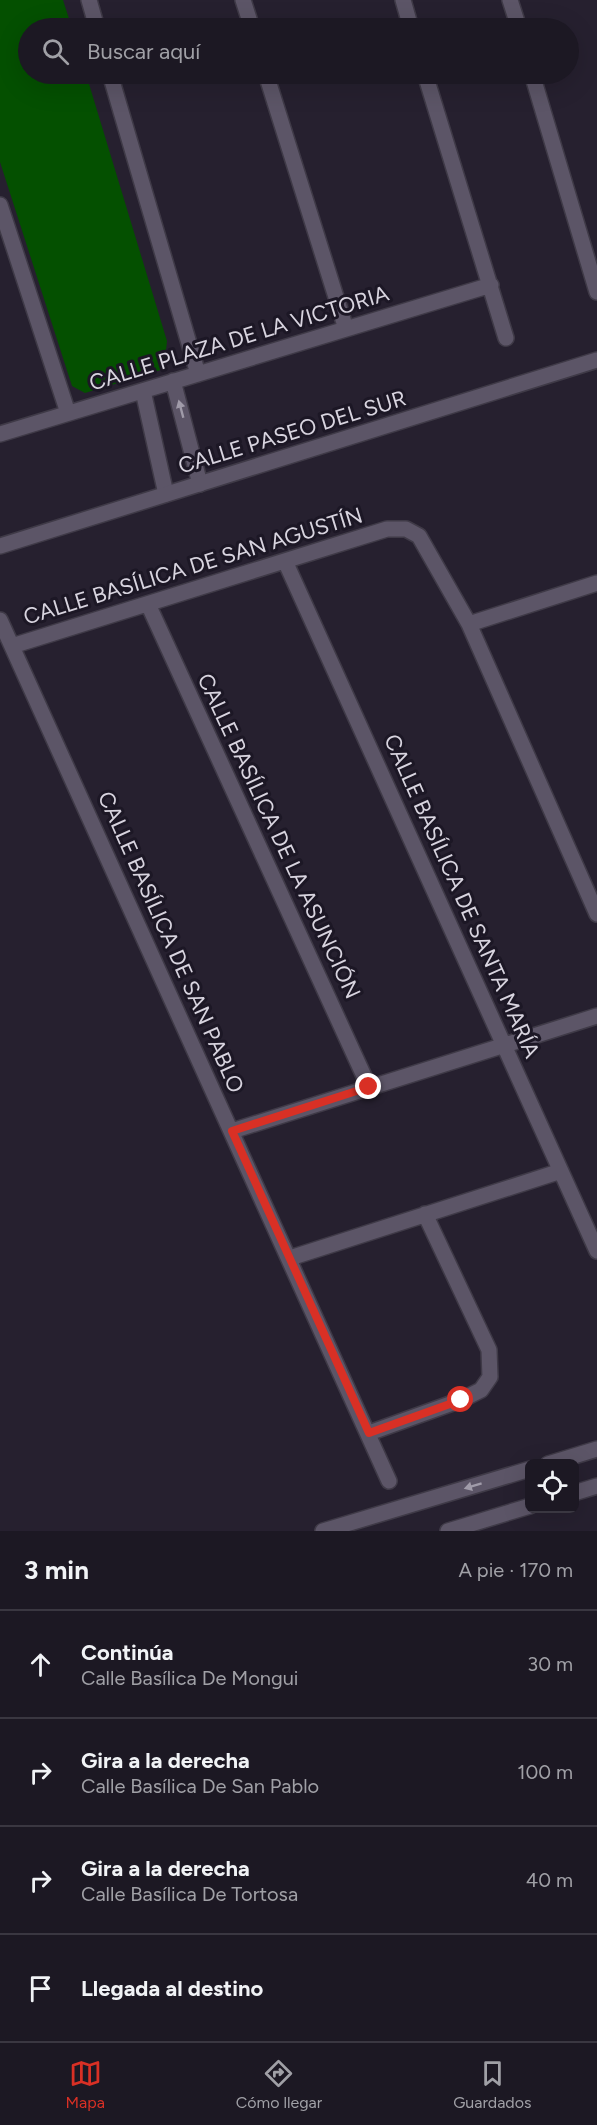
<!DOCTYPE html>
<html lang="es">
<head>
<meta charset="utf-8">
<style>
	:root { --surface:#1c1823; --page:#25212b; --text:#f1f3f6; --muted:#a0a0a6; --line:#3a3741; --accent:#d93025 }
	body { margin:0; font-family:Figtree,sans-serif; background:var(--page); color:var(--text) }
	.controls { position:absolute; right:18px; bottom:18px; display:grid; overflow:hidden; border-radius:9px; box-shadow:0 6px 24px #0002 }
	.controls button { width:54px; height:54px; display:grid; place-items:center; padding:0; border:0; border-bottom:2px solid var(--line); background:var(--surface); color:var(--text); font:30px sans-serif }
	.stop { position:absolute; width:18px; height:18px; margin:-14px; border:4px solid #d93025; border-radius:50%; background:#fff }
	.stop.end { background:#d93025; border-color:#fff; box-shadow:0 2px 6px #0008 }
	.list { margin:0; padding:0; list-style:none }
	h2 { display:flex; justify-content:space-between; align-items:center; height:78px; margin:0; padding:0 24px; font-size:26px }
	h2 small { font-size:20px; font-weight:400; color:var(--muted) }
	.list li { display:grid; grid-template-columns:39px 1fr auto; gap:18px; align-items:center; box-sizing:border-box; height:108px; padding:0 24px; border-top:2px solid var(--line) }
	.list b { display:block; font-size:22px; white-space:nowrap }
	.list p { margin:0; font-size:20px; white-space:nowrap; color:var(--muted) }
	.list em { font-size:20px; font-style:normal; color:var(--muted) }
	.icon { flex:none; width:33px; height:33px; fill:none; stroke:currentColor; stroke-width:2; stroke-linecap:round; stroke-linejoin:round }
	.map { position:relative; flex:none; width:597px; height:1531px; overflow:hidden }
	.search { position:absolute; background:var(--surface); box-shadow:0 6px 24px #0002; left:18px; right:18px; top:18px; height:66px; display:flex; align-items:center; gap:15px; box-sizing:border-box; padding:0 21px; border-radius:33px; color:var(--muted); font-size:22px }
	.sheet { height:510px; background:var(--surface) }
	nav { display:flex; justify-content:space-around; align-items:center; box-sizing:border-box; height:84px; border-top:2px solid var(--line); background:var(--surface); font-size:16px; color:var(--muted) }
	nav a { display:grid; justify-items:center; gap:3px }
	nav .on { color:var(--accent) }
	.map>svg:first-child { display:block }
	.green { fill:#045000 }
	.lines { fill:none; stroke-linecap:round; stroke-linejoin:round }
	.minor-casing { stroke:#3f3a47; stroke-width:18 }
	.tertiary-casing { stroke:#3f3a47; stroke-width:18 }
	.minor { stroke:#5c5567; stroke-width:15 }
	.tertiary { stroke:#5c5567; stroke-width:15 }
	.oneway { fill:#a09ba9 }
	.route { stroke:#d93025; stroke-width:8 }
	.labels { text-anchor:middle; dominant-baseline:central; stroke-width:6; stroke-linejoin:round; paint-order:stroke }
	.street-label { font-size:22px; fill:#d8d4df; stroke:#1c1725 }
</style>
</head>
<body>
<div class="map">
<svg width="597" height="1531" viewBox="0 0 597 1531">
	<rect width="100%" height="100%" fill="#26202f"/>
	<!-- green -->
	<path class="green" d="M0,0h63l9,28h-44v46h58l81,267 -3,28 -79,24 -13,-7 -72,-224z"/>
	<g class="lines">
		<defs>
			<path id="minor" d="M89,0l8,28
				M243,0l9,28
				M403,0l8,28
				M510,0l9,28
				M110,74l88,300
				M266,74l80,255
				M425,74l81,264
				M532,74l65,218
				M0,205l68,208
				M173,381l27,103
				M143,391l23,103
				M0,434l491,-149
				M285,561l312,690
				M148,604l221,483
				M0,620l389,861
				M469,624l128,-41
				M12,646l375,-117h19l13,7 50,88 128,290
				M232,1131l365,-115
				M290,1258l271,-87
				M369,1433l92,-33 20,-10 9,-13 -1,-27 -64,-136"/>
			<path id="tertiary" d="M0,546l597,-186
				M548,1464l49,-15
				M574,1493l23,-7
				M323,1531l207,-62
				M448,1531l82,-25"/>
		</defs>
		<!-- minor casing -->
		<use href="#minor" class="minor-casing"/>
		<!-- tertiary casing -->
		<use href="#tertiary" class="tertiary-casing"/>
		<!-- minor -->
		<use href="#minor" class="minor"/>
		<!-- tertiary -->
		<use href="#tertiary" class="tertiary"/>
	</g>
	<!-- one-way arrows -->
	<defs><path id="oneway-solid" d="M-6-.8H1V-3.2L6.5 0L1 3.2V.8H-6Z" transform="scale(1.5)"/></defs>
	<g class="oneway">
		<use href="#oneway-solid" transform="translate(181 409) rotate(-105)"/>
		<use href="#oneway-solid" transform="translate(473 1486) rotate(163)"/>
	</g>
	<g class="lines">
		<!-- route -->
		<path class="route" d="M369,1087l-137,44 137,302 92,-33"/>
	</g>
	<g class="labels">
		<!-- street labels -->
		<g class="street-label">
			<text transform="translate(239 338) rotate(-17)">CALLE PLAZA DE LA VICTORIA</text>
			<text transform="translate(292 432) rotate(-17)">CALLE PASEO DEL SUR</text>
			<text transform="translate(193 566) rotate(-17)">CALLE BASÍLICA DE SAN AGUSTÍN</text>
			<text transform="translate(279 836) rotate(65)">CALLE BASÍLICA DE LA ASUNCIÓN</text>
			<text transform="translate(462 896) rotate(66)">CALLE BASÍLICA DE SANTA MARÍA</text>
			<text transform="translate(171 942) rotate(66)">CALLE BASÍLICA DE SAN PABLO</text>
		</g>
	</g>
</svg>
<div class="controls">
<button><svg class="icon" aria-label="locate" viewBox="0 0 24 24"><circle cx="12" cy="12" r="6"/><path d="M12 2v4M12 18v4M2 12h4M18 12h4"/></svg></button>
</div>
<div class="stop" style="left:461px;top:1400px"></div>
<div class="stop end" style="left:369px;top:1087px"></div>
<div class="search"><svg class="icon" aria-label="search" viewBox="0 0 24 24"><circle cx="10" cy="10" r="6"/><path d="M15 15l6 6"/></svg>Buscar aquí</div>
</div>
<section class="sheet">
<h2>3 min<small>A pie · 170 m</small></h2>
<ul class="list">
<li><svg class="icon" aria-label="ahead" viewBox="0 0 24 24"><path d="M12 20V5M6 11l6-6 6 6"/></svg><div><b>Continúa</b><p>Calle Basílica De Mongui</p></div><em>30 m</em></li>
<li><svg class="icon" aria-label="right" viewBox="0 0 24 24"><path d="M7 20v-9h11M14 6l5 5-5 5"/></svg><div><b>Gira a la derecha</b><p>Calle Basílica De San Pablo</p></div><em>100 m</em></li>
<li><svg class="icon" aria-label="right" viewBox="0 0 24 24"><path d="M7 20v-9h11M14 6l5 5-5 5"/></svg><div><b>Gira a la derecha</b><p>Calle Basílica De Tortosa</p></div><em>40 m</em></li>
<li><svg class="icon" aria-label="arrive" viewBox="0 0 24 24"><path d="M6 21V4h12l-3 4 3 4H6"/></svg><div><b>Llegada al destino</b></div></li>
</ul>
</section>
<nav>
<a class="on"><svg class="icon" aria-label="map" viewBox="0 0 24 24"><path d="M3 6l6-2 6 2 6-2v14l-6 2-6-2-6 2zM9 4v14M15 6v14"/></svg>Mapa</a>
<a><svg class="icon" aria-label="directions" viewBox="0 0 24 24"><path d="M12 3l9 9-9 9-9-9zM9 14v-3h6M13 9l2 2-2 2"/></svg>Cómo llegar</a>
<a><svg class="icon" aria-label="saved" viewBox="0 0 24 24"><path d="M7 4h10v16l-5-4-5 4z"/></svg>Guardados</a>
</nav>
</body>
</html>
